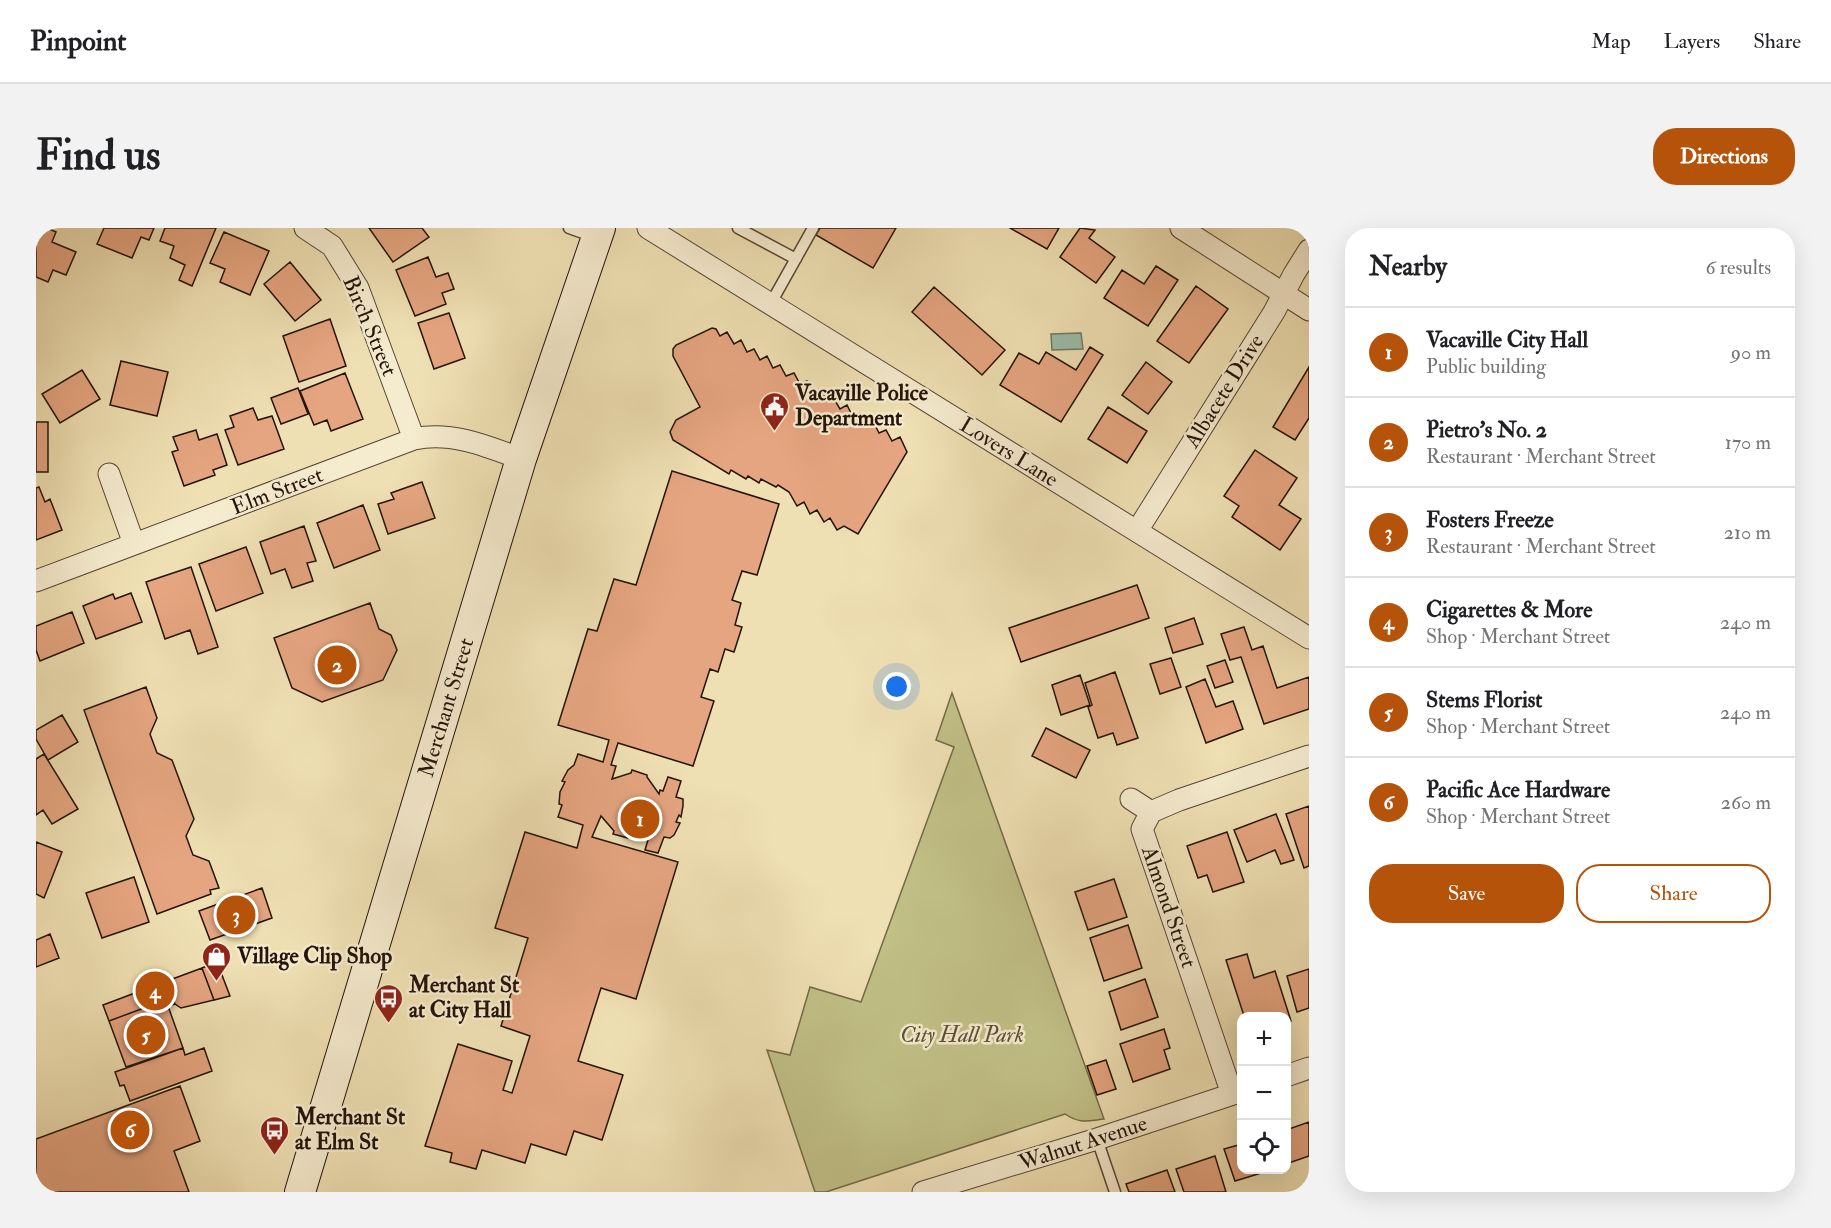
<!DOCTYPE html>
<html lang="en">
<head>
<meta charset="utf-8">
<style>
	:root { --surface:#fff; --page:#f2f2f2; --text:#202124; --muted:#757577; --line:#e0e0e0; --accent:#b45309 }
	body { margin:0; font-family:"IM FELL Double Pica",serif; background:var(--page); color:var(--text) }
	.controls { position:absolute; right:18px; bottom:18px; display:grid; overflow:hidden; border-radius:12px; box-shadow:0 6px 24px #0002 }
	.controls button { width:54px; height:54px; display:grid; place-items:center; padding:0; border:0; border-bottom:2px solid var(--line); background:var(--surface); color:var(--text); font:30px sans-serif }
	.you { position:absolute; left:861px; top:459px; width:21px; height:21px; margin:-15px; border:4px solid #fff; border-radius:50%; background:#1a73e8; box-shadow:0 0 0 9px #1a73e833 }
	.badge { display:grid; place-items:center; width:39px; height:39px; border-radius:50%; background:var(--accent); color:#fff; font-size:20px; font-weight:700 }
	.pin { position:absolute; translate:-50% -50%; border:3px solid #fff; box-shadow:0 2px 6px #0006 }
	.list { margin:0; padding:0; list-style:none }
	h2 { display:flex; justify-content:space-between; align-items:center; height:78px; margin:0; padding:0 24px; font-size:26px }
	h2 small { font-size:20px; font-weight:400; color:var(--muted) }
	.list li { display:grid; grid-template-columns:39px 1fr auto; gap:18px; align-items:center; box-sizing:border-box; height:90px; padding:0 24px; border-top:2px solid var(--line) }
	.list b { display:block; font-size:22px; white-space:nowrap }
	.list p { margin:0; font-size:20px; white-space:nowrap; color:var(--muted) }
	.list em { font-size:20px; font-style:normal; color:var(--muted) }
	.actions { display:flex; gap:12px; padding:18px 24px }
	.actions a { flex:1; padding:14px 0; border:2px solid var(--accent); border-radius:24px; text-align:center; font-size:21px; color:var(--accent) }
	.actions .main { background:var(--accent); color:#fff }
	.icon { flex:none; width:33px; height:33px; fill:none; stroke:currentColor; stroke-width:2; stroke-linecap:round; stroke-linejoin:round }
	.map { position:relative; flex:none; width:1273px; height:964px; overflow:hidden; border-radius:24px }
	header { display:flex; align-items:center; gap:36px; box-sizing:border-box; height:84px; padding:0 30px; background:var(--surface); border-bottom:2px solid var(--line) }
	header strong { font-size:28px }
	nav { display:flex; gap:33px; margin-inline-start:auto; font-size:21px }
	.intro { display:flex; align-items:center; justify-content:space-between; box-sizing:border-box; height:144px; padding:0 36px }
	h1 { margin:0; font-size:42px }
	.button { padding:15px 27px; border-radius:24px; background:var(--accent); color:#fff; font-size:21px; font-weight:700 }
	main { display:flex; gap:36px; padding:0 36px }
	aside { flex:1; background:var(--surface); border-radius:24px; box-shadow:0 6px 24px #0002 }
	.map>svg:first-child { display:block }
	.green { fill:#c1c087; stroke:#726a48; stroke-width:1.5 }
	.water { fill:#9abea8; stroke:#6a7a68; stroke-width:1.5 }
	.building { fill:#e5a580; stroke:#231309; stroke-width:1.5 }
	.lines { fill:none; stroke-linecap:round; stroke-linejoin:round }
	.lane-casing { stroke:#564634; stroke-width:13 }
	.street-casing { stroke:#564634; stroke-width:23 }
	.secondary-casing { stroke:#231309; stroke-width:32 }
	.lane { stroke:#f5ebce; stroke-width:10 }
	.street { stroke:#f5ebce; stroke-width:21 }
	.secondary { stroke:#f5ebce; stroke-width:30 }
	.labels { text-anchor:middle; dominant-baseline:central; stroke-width:5; stroke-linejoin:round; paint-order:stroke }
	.street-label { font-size:22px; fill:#231309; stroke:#f5ebce }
	.poi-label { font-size:22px; font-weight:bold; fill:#231309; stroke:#f5ebce; text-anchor:start }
	.park-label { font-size:22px; font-style:italic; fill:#5a5035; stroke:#f5ebce }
</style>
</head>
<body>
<header>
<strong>Pinpoint</strong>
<nav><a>Map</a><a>Layers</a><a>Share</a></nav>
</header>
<div class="intro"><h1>Find us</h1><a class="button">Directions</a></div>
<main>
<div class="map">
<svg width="1273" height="964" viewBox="0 0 1273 964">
	<rect width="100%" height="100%" fill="#efe0b3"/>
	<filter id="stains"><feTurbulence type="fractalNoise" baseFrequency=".00333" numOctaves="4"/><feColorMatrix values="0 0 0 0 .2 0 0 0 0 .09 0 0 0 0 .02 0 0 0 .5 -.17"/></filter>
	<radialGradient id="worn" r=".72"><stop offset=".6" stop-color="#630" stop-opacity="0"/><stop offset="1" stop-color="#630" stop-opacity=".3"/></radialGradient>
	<!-- green -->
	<path class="green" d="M916,465l152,426c-17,2 -24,5 -39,-5l-239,78h-11l-48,-142 23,5 20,-68 51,15 93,-255 -18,-7z"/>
	<!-- water -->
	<path class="water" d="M1045,105l2,16 -31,1 -1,-16z"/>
	<!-- building -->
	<path class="building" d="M0,0h11l9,4 -4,10 24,10 -10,23 -13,-5 -5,12 -12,-5z
		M68,0h50l-5,12 -8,-3 -9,21 -35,-14z
		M129,0h51l-24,58 -13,-6 6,-15 -15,-7 4,-12 -14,-5z
		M333,0h53l7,9 -36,25z
		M784,0h76l-23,40 -57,-33z
		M974,0h49l-12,21z
		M1044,0l15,2 -6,8 26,19 -19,26 -36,-26z
		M188,4l45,19 -19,44 -30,-13 5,-13 -15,-6z
		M392,29l8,20 12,-4 6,16 -12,4 4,11 -31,12 -19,-46z
		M254,34l31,38 -26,21 -31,-37z
		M1120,38l22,14 -30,46 -44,-28 18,-28 22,14z
		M1160,58l32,23 -39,54 -32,-22z
		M898,59l71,63 -23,25 -70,-63z
		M413,85l16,45 -31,11 -16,-46z
		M294,91l16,47 -47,16 -16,-46z
		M676,100l4,1 4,7 7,-4 7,12 7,-4 6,12 7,-3 6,11 7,-4 6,12 7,-3 6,11 8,-3 6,11 7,-3 6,11 7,-3 7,11 6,-3 7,12 7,-4 6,12 7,-4 6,12 7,-4 6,12 7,-3 6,11 8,-4 7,15 -49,82 -14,-8 -7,4 -7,-12 -6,4 -7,-12 -7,4 -6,-12 -7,4 -8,-14 -11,-7 -2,2 -15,-8 -2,4 -11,-7 -2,3 -15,-9 -2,4 -56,-34 -3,-8 6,-12 24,-13 -27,-51v-7l3,-4z
		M1054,119l13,8 -42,67 -61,-37 19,-32 20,11 7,-12 30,18z
		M85,133l47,11 -11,44 -47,-11z
		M1110,134l26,20 -24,32 -26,-19z
		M1273,139v51l-14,22 -22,-13z
		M46,142l18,29 -40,24 -18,-29z
		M309,145l18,46 -32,12 -4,-11 -13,5 -14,-34z
		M262,160l10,26 -27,10 -10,-26z
		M1072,179l39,24 -20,32 -39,-24z
		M217,180l5,12 14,-4 12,33 -46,16 -13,-35 9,-3 -4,-11z
		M0,194h12v50h-12z
		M160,202l3,10 18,-6 10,31 -14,5 2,5 -31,11 -12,-34 6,-2 -5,-13z
		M1219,222l42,28 -18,27 22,14 -21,31 -48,-33 7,-11 -15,-10z
		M636,243l107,33 -22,71 -15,-4 -10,29 9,3 -6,22 7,2 -8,25 -9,-3 -7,23 -8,-3 -9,28 13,4 -21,65 -75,-23 -7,22 5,1 -4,13 19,-6 1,-3 15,5v2l12,17 1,-4 3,1 5,-14 13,4 -5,16 7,2v7l-2,11 -2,-2 -3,7 4,1 -6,12 -4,3 -6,-1 -6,16 -13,-3 5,-17 -4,-1 1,-2 -4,-1 -1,2 -13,4 -1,3 -15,-4 1,-3 -13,-15 -9,21 86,25 -42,137 -35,-11 -23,73 45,14 -21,65 -28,-9 -8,24 -35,-11 -6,19 -43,-13 -6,19 -26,-7 2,-9 -27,-7 33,-102 54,17 -9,29 9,3 18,-57 -29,-10 27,-88 -33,-10 30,-96 52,16 6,-23 -25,-8 4,-12 -3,-1 1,-12 5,-10 -3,-1 6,-11 6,-5 4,-11 25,8 6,-22 -51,-15 30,-96 9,2 17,-52 22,6z
		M386,254l13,36 -47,16 -10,-30 16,-5 -3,-6z
		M3,259l6,15 5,-3 12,31 -26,10v-52z
		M327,277l17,45 -46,18 -17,-45z
		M268,298l12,35 -9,2 6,18 -21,7 -7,-19 -14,5 -11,-32z
		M210,319l17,46 -47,18 -17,-47z
		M155,339l27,80 -20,7 -8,-24 -25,9 -19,-57z
		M1101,357l12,33 -128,44 -12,-34z
		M95,365l11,29 -46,17 -13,-33 30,-12 2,5z
		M334,375l9,26 12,6 6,15 -14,30 -61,22 -30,-14 -18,-50z
		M36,384l12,31 -44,18 -4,-11v-24z
		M1158,390l9,26 -30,9 -8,-25z
		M1208,399l8,23 11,-4 14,42 32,-11v32l-45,15 -23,-67 -11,3 -9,-26z
		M1135,430l10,29 -21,7 -10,-30z
		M1189,432l8,22 -18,6 -8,-22z
		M1079,444l23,66 -21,7 -4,-12 -15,5 -10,-31 4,-2 -7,-22z
		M1044,447l10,30 -29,10 -9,-30z
		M1169,451l11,28 17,-6 10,28 -37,14 -20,-56z
		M110,459l11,31 -7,16 7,19 15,7 22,59 -8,17 7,19 16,6 10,27 -9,2 1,4 -54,20 -73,-204z
		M26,487l16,27 -30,18 -12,-21v-9z
		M1010,500l44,22 -14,28 -44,-22z
		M8,526l34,55 -26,15 -9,-14 -7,5v-56z
		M1273,578v60l-5,2 -18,-54z
		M1240,586l18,46 -13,4 -6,-14 -28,12 -13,-32z
		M1191,604l17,50 -31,10 -6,-17 -9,3 -11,-32z
		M0,614l26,10 -18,46 -8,-4z
		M98,649l15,45 -47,16 -16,-45z
		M1078,651l13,38 -39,13 -13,-38z
		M226,660l10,30 -62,22 -11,-29z
		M1092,697l14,43 -38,13 -14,-43z
		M14,706l9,24 -23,9v-27z
		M1211,726l7,24 21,-7 16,50 -5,1v-6h-42l-18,-56z
		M181,734l13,34 -16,4 -12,-32z
		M166,740l12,32 -33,8 -6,-4 -8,-23z
		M1273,741v39l-12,4 -10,-36z
		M1109,751l13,38 -37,13 -12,-38z
		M131,753l8,23 -7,2 -8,-4 -51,19 -6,-16z
		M124,774l8,4 15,42 -57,19 -17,-46z
		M1128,801l6,19 -6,2 6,19 -37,13 -13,-38z
		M147,820l2,7 19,-7 8,23 -82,30 -6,-16 -4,1 -5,-14z
		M1070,832l10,29 -19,6 -10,-29z
		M144,858l20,55 -26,10 15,41h-153v-53z
		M1273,894v34l-23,8v-34z
		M1206,916v26h29l-36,11 -11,-32z
		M1179,928l11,36h-42l-8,-23z
		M1131,942l8,22h-46l-3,-8z"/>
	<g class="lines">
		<defs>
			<path id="lane" d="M533,0l25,9
				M702,0l58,31
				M735,75l42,-75
				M1061,911l18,53"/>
			<path id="street" d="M269,0l27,18 26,42 56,151
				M612,0l661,410
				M1145,0l128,82
				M73,246l25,70
				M1101,303l137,-219 20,-38 15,-24
				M0,353l378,-142c37,-8 73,7 107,20
				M1095,571l20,13
				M1250,848l23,-8
				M1196,866l-90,-265 9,-17 28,-12 130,-44
				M887,964l174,-53 145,-48"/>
			<g id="secondary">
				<path id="s1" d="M264,964l221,-733 79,-231"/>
			</g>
		</defs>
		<!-- lane casing -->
		<use href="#lane" class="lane-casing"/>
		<!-- street casing -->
		<use href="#street" class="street-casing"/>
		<!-- secondary casing -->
		<use href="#secondary" class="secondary-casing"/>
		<!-- lane -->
		<use href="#lane" class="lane"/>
		<!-- street -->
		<use href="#street" class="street"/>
		<!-- secondary -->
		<use href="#secondary" class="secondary"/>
	</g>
	<!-- icons -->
	<defs>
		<symbol id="civic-pin" viewBox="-11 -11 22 30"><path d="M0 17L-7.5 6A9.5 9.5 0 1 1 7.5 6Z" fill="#8f2418" stroke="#f5ebce"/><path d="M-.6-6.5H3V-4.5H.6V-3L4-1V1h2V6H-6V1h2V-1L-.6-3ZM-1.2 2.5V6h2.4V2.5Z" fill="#fff"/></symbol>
		<symbol id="shop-pin" viewBox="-11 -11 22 30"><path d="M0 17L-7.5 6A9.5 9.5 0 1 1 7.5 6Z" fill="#8f2418" stroke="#f5ebce"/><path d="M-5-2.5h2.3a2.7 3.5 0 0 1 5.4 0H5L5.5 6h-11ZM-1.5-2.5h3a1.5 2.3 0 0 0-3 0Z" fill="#fff"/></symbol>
		<symbol id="bus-pin" viewBox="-11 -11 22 30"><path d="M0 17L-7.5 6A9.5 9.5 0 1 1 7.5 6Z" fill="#8f2418" stroke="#f5ebce"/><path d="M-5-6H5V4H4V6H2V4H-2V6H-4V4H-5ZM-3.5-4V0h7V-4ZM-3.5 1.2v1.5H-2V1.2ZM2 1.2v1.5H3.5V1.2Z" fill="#fff"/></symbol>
	</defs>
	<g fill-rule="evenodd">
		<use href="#civic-pin" x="722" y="162" width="33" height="45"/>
		<use href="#shop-pin" x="164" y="712" width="33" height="45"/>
		<use href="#bus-pin" x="336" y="754" width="33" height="45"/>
		<use href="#bus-pin" x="222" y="886" width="33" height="45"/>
	</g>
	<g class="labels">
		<!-- street labels -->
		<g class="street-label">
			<text transform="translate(334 98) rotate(67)">Birch Street</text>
			<text transform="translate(1188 163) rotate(-58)">Albacete Drive</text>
			<text transform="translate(973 224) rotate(32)">Lovers Lane</text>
			<text transform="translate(241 263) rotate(-21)">Elm Street</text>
			<text stroke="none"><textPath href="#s1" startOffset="506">Merchant Street</textPath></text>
			<text transform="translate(1133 679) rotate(71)">Almond Street</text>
			<text transform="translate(1047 915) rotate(-18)">Walnut Avenue</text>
		</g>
		<!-- poi labels -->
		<g class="poi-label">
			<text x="759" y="165">Vacaville Police<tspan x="759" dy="25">Department</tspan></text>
			<text x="201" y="728">Village Clip Shop</text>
			<text x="373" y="757">Merchant St<tspan x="373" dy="25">at City Hall</tspan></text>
			<text x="259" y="889">Merchant St<tspan x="259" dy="25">at Elm St</tspan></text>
		</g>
		<!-- park labels -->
		<g class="park-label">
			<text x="926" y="807">City Hall Park</text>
		</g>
	</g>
	<rect width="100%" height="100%" filter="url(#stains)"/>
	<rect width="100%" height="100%" fill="url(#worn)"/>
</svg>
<div class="controls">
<button>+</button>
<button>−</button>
<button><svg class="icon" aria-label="locate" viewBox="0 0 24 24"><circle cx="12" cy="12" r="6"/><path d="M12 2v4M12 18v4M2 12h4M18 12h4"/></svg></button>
</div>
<div class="you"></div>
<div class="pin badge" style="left:604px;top:591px">1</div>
<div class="pin badge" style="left:301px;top:437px">2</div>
<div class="pin badge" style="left:200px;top:687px">3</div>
<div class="pin badge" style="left:119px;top:763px">4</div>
<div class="pin badge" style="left:110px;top:807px">5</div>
<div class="pin badge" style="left:94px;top:902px">6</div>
</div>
<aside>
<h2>Nearby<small>6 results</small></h2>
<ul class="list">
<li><span class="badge">1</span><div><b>Vacaville City Hall</b><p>Public building</p></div><em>90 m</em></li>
<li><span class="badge">2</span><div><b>Pietro's No. 2</b><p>Restaurant · Merchant Street</p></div><em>170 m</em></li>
<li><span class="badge">3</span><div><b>Fosters Freeze</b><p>Restaurant · Merchant Street</p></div><em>210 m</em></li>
<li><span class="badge">4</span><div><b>Cigarettes &amp; More</b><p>Shop · Merchant Street</p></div><em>240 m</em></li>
<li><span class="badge">5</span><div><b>Stems Florist</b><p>Shop · Merchant Street</p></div><em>240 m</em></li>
<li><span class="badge">6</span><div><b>Pacific Ace Hardware</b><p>Shop · Merchant Street</p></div><em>260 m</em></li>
</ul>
<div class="actions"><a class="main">Save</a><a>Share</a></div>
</aside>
</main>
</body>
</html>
